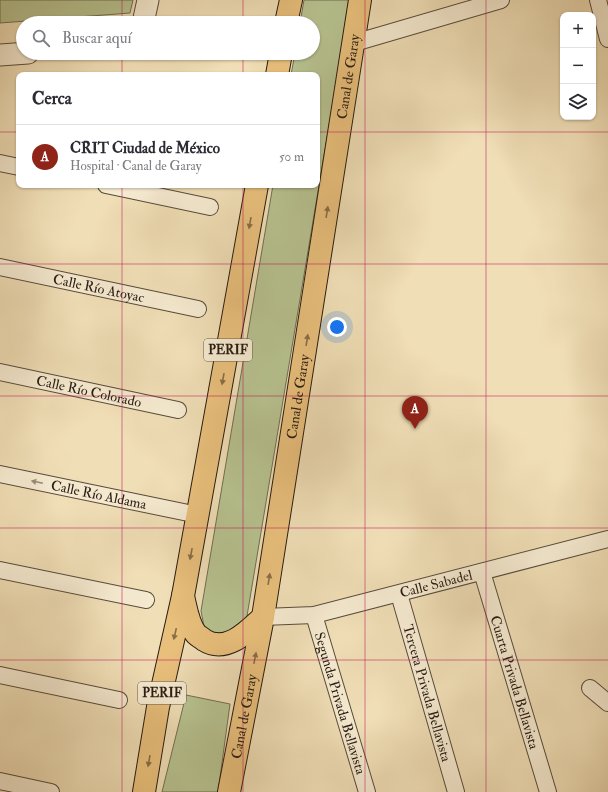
<!DOCTYPE html>
<html lang="es">
<head>
<meta charset="utf-8">
<style>
	:root { --surface:#fff; --page:#f7f7f7; --text:#2b2b33; --muted:#7c7c81; --line:#e1e1e2; --accent:#8f2418 }
	body { margin:0; font-family:"IM FELL Double Pica",serif; background:var(--page); color:var(--text) }
	.controls { position:absolute; right:12px; top:12px; display:grid; overflow:hidden; border-radius:8px; box-shadow:0 1px 3px #0004 }
	.controls button { width:36px; height:36px; display:grid; place-items:center; padding:0; border:0; border-bottom:1px solid var(--line); background:var(--surface); color:var(--text); font:20px sans-serif }
	.you { position:absolute; left:337px; top:327px; width:14px; height:14px; margin:-10px; border:3px solid #fff; border-radius:50%; background:#1a73e8; box-shadow:0 0 0 6px #1a73e833 }
	.badge { display:grid; place-items:center; width:26px; height:26px; border-radius:50%; background:var(--accent); color:#fff; font-size:13px; font-weight:700 }
	.pin { position:absolute; translate:-50% -33px; filter:drop-shadow(0 1px 2px #0008) }
	.pin::after { content:''; position:absolute; top:21px; width:14px; height:12px; background:inherit; clip-path:polygon(0 0,100% 0,50% 100%) }
	.list { margin:0; padding:0; list-style:none }
	h2 { display:flex; justify-content:space-between; align-items:center; height:52px; margin:0; padding:0 16px; font-size:17px }
	h2 small { font-size:13px; font-weight:400; color:var(--muted) }
	.list li { display:grid; grid-template-columns:26px 1fr auto; gap:12px; align-items:center; box-sizing:border-box; height:64px; padding:0 16px; border-top:1px solid var(--line) }
	.list b { display:block; font-size:15px; white-space:nowrap }
	.list p { margin:0; font-size:13px; white-space:nowrap; color:var(--muted) }
	.list em { font-size:13px; font-style:normal; color:var(--muted) }
	.icon { flex:none; width:22px; height:22px; fill:none; stroke:currentColor; stroke-width:2; stroke-linecap:round; stroke-linejoin:round }
	.map { position:relative; flex:none; width:608px; height:792px; overflow:hidden }
	.search { position:absolute; background:var(--surface); box-shadow:0 1px 3px #0004; left:16px; top:16px; width:304px; height:44px; display:flex; align-items:center; gap:10px; box-sizing:border-box; padding:0 14px; border-radius:22px; color:var(--muted); font-size:15px }
	.panel { position:absolute; background:var(--surface); box-shadow:0 1px 3px #0004; left:16px; top:72px; width:304px; height:116px; border-radius:8px }
	.map>svg:first-child { display:block }
	.green { fill:#b7c290; stroke:#6f6e52 }
	.lines { fill:none; stroke-linecap:round; stroke-linejoin:round }
	.minor-casing { stroke:#594c3c; stroke-width:18 }
	.tertiary-casing { stroke:#594c3c; stroke-width:23 }
	.primary-casing { stroke:#271b13; stroke-width:24 }
	.trunk-casing { stroke:#271b13; stroke-width:24 }
	.minor { stroke:#f5ead0; stroke-width:16 }
	.tertiary { stroke:#f5ead0; stroke-width:21 }
	.primary { stroke:#e8bf7b; stroke-width:22 }
	.trunk { stroke:#e8bf7b; stroke-width:22 }
	.oneway { fill:#886d47 }
	.oneway2 { fill:#988d7b }
	.grid { fill:none; stroke:#c2185b; stroke-width:1; stroke-opacity:0.55 }
	.labels { text-anchor:middle; dominant-baseline:central; stroke-width:3; stroke-linejoin:round; paint-order:stroke }
	.shield { fill:#f5ead0; stroke:#65594c; stroke-width:1 }
	.shield-label { font-size:13px; font-weight:bold; fill:#271b13 }
	.street-label { font-size:14px; fill:#271b13; stroke:#f5ead0 }
</style>
</head>
<body>
<div class="map">
<svg width="608" height="792" viewBox="0 0 608 792">
	<rect width="100%" height="100%" fill="#f0deb6"/>
	<filter id="stains"><feTurbulence type="fractalNoise" baseFrequency=".005" numOctaves="4"/><feColorMatrix values="0 0 0 0 .2 0 0 0 0 .09 0 0 0 0 .02 0 0 0 .5 -.17"/></filter>
	<radialGradient id="worn" r=".72"><stop offset=".6" stop-color="#630" stop-opacity="0"/><stop offset="1" stop-color="#630" stop-opacity=".3"/></radialGradient>
	<!-- green -->
	<path class="green" d="M0,0h133l-3,13 -130,10z
		M304,0h46l-104,622 -13,8 -19,4 -10,-8 -3,-15 72,-426h44v-110h-26l4,-22h18v-30h-13z
		M186,695l44,9 -12,88h-56z"/>
	<g class="lines">
		<defs>
			<g id="minor">
				<path d="M598,0l10,39"/>
				<path d="M354,43l147,-43"/>
				<path d="M0,163l19,4"/>
				<path d="M106,185l104,22"/>
				<path id="s1" d="M0,267l198,42"/>
				<path id="s2" d="M0,372l178,38"/>
				<path id="s3" d="M0,474l198,41"/>
				<path d="M0,570l146,30"/>
				<path id="s4" d="M482,572l66,220"/>
				<path id="s5" d="M399,594l57,198"/>
				<path id="s6" d="M314,615l53,177"/>
				<path id="s7" d="M263,617l51,-2 294,-76"/>
				<path d="M0,675l119,25"/>
				<path d="M590,688l18,15"/>
				<path d="M0,781l51,11"/>
			</g>
			<path id="tertiary" d="M143,23l5,-23
				M0,55l28,-2"/>
			<g id="primary">
				<path d="M144,792l14,-85 25,-111"/>
				<path id="s8" d="M229,792l34,-175"/>
			</g>
			<g id="trunk">
				<path d="M286,23l5,-23"/>
				<path d="M277,75l4,-22"/>
				<path id="s9" d="M257,185l-74,411c3,12 5,28 13,38 2,2 6,4 8,6 22,14 43,-8 59,-23l97,-617"/>
			</g>
		</defs>
		<!-- minor casing -->
		<use href="#minor" class="minor-casing"/>
		<!-- tertiary casing -->
		<use href="#tertiary" class="tertiary-casing"/>
		<!-- primary casing -->
		<use href="#primary" class="primary-casing"/>
		<!-- trunk casing -->
		<use href="#trunk" class="trunk-casing"/>
		<!-- minor -->
		<use href="#minor" class="minor"/>
		<!-- tertiary -->
		<use href="#tertiary" class="tertiary"/>
		<!-- primary -->
		<use href="#primary" class="primary"/>
		<!-- trunk -->
		<use href="#trunk" class="trunk"/>
	</g>
	<!-- one-way arrows -->
	<defs><path id="oneway-solid" d="M-6-.8H1V-3.2L6.5 0L1 3.2V.8H-6Z"/></defs>
	<g class="oneway">
		<use href="#oneway-solid" transform="translate(327 212) rotate(-81)"/>
		<use href="#oneway-solid" transform="translate(250 223) rotate(100)"/>
		<use href="#oneway-solid" transform="translate(307 340) rotate(-81)"/>
		<use href="#oneway-solid" transform="translate(223 379) rotate(100)"/>
		<use href="#oneway-solid" transform="translate(191 554) rotate(101)"/>
		<use href="#oneway-solid" transform="translate(269 579) rotate(-81)"/>
		<use href="#oneway-solid" transform="translate(175 634) rotate(103)"/>
		<use href="#oneway-solid" transform="translate(255 658) rotate(-79)"/>
		<use href="#oneway-solid" transform="translate(149 761) rotate(100)"/>
	</g>
	<use class="oneway2" href="#oneway-solid" transform="translate(37 482) rotate(-168)"/>
	<!-- grid -->
	<path class="grid" d="M122,0v23M243,0v23M365,0v792M486,0v792M122,53v22M243,53v22M0,132h19M317,132h291M122,185v607M243,185v607M0,264h608M0,396h608M0,528h608M0,660h608"/>
	<g class="labels">
		<!-- shield labels -->
		<g class="shield">
			<rect x="204" y="339" width="48" height="22" rx="3"/>
			<rect x="138" y="682" width="48" height="22" rx="3"/>
		</g>
		<g class="shield-label">
			<text x="228" y="350">PERIF</text>
			<text x="162" y="693">PERIF</text>
		</g>
		<!-- street labels -->
		<g class="street-label">
			<text stroke="none"><textPath href="#s9" startOffset="1084">Canal de Garay</textPath></text>
			<text stroke="none"><textPath href="#s1" startOffset="101">Calle Río Atoyac</textPath></text>
			<text stroke="none"><textPath href="#s2" startOffset="91">Calle Río Colorado</textPath></text>
			<text stroke="none"><textPath href="#s9" startOffset="760">Canal de Garay</textPath></text>
			<text stroke="none"><textPath href="#s3" startOffset="101">Calle Río Aldama</textPath></text>
			<text stroke="none"><textPath href="#s7" startOffset="177">Calle Sabadel</textPath></text>
			<text stroke="none"><textPath href="#s4" startOffset="115">Cuarta Privada Bellavista</textPath></text>
			<text stroke="none"><textPath href="#s5" startOffset="103">Tercera Privada Bellavista</textPath></text>
			<text stroke="none"><textPath href="#s6" startOffset="92">Segunda Privada Bellavista</textPath></text>
			<text stroke="none"><textPath href="#s8" startOffset="77">Canal de Garay</textPath></text>
		</g>
	</g>
	<rect width="100%" height="100%" filter="url(#stains)"/>
	<rect width="100%" height="100%" fill="url(#worn)"/>
</svg>
<div class="controls">
<button>+</button>
<button>−</button>
<button><svg class="icon" aria-label="layers" viewBox="0 0 24 24"><path d="M12 4l9 5-9 5-9-5zM3 14l9 5 9-5"/></svg></button>
</div>
<div class="you"></div>
<div class="pin badge" style="left:415px;top:429px">A</div>
<div class="search"><svg class="icon" aria-label="search" viewBox="0 0 24 24"><circle cx="10" cy="10" r="6"/><path d="M15 15l6 6"/></svg>Buscar aquí</div>
<section class="panel">
<h2>Cerca<small></small></h2>
<ul class="list">
<li><span class="badge">A</span><div><b>CRIT Ciudad de México</b><p>Hospital · Canal de Garay</p></div><em>50 m</em></li>
</ul>
</section>
</div>
</body>
</html>
